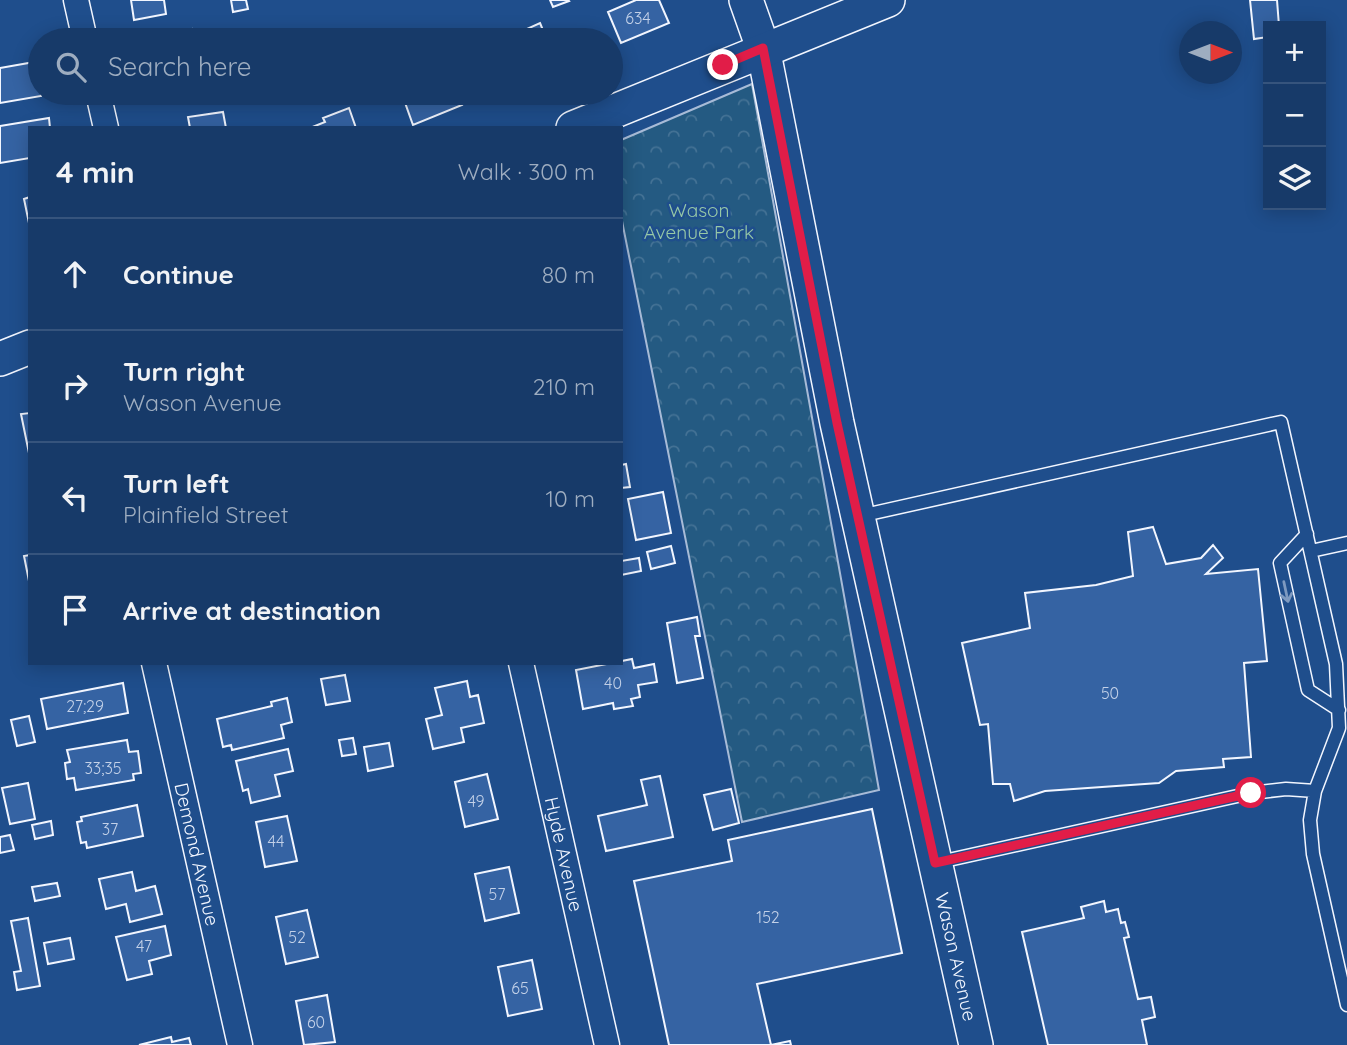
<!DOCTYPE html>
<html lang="en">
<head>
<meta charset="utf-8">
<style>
	:root { --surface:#173a69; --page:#244571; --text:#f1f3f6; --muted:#9eadc0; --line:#36547d }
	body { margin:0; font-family:Quicksand,sans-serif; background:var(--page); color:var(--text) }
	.controls { position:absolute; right:21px; top:21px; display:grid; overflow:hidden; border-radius:0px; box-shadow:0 4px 18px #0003 }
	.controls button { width:63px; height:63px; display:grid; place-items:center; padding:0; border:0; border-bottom:2px solid var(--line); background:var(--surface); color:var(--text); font:35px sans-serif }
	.compass { position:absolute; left:1179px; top:21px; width:63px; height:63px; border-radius:50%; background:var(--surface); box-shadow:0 4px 18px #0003; rotate:90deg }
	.stop { position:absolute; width:21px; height:21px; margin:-16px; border:5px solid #e11d48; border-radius:50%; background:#fff }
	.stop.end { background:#e11d48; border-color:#fff; box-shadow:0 2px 7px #0008 }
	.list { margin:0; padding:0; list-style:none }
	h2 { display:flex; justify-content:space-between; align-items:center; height:91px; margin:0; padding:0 28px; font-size:30px }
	h2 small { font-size:23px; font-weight:400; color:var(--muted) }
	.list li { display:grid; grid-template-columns:46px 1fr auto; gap:21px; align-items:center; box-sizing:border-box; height:112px; padding:0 28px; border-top:2px solid var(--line) }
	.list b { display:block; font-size:26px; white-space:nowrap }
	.list p { margin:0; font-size:23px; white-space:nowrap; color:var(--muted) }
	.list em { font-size:23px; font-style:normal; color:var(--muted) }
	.icon { flex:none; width:38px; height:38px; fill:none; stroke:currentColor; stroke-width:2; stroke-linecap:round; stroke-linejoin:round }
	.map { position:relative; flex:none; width:1347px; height:1045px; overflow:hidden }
	.search { position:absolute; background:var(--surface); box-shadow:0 4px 18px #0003; left:28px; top:28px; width:595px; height:77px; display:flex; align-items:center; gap:18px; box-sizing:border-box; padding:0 24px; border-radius:38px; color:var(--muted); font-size:26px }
	.panel { position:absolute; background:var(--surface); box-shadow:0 4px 18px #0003; left:28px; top:126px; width:595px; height:539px; border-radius:0px }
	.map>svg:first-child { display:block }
	.forest { fill:url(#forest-crowns); stroke:#a8bbd7; stroke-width:2 }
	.building { fill:#3563a3; stroke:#f2f6ff; stroke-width:2 }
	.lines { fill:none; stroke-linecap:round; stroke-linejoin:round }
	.lane-casing { stroke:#f2f6ff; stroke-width:15 }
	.street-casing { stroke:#f2f6ff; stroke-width:27 }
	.secondary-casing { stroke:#f2f6ff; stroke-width:36 }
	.lane { stroke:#1f4e8c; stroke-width:12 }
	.street { stroke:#1f4e8c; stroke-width:24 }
	.secondary { stroke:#1f4e8c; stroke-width:33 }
	.oneway { stroke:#7e9ac0 }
	.route { stroke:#e11d48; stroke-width:9 }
	.labels { text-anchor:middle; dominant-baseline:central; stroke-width:5; stroke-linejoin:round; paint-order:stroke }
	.number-label { font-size:16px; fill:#c3d1e8 }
	.park-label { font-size:19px; fill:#97c8a6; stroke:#1f4e8c }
	.street-label { font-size:19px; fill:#f2f6ff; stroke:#1f4e8c }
</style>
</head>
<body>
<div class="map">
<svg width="1347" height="1045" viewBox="0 0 1347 1045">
	<defs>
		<pattern id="forest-crowns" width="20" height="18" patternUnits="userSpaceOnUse" patternTransform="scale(1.75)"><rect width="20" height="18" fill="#245a82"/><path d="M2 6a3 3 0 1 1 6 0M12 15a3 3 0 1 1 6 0" fill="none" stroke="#447295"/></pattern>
	</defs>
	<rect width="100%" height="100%" fill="#1f4e8c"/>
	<!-- forest -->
	<path class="forest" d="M752,84l127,706 -137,32 -121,-606v-76z"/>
	<!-- building -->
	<path class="building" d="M131,0h33l2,14 -32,6z
		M231,0h15l2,9 -15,3z
		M550,0h18l1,1 -16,6z
		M636,0h23l10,23 -48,20 -13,-31z
		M1250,0h27l2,26h-11v11l-14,2z
		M540,23l7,17h-26l-3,-7z
		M192,29l2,11h-26l-2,-5z
		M40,61l1,35 -41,7v-35z
		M414,93h43l5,12 -49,20 -10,-28z
		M349,108l7,20h-46l15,-6 -2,-4z
		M223,112l3,16h-36l-2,-11z
		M49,118l1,10h-20v30l-30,5v-37z
		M30,197v31l-6,-29z
		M30,413v45l-9,-44z
		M626,464l4,23 -9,1v-23z
		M663,492l8,41 -35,7 -8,-41z
		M1153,527l13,37 35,-6 12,-13 10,13 -17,16 52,-5 9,92 -23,2 7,94 -28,2 1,8 -48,4 -17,12 -114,8 -31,10 -4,-17h-17l-5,-60 -8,1 -18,-82 68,-15 -5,-35 71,-8 37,-9 -5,-44z
		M671,546l4,17 -24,6 -4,-17z
		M30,555v31l-6,-30z
		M639,558l2,13 -20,4v-14z
		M697,617l3,19h-5l8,42 -26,5 -10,-60z
		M632,659l2,9 20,-4 3,18 -19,3 2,12 -9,2 2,7 -19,3 -1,-6 -30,6 -7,-39z
		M345,675l5,26 -24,4 -5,-26z
		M467,681l3,16 8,-2 6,28 -23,5 3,14 -31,7 -7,-30 16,-4 -7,-27z
		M123,683l5,30 -81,16 -6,-30z
		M287,698l5,24 -11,3 3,13 -52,12 -1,-5 -8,2 -6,-28 55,-13 -1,-4z
		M29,716l6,26 -18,4 -6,-26z
		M353,738l3,16 -14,2 -3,-16z
		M127,740l2,12 9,-1 3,22 -8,1 1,6 -58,10 -2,-12 -7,1 -2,-16 5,-1 -3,-12z
		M389,743l4,23 -25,5 -4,-24z
		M288,749l5,22 -18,4 5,21 -29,7 -3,-14 -5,2 -7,-30z
		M487,774l11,45 -33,8 -10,-45z
		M660,776l13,61 -67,14 -8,-35 49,-11 -6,-25z
		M28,783l7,36 -25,5 -8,-36z
		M731,789l8,34 -26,7 -9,-35z
		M137,805l6,31 -56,12 -1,-6 -5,1 -4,-21 5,-1 -1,-4z
		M872,809l30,144 -145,31 14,61 19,-4 1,4h-122l-35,-164 98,-20 -4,-21z
		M287,816l10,45 -32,6 -9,-45z
		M51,821l2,14 -18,4 -3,-14z
		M10,835l4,15 -14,3v-16z
		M509,867l10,46 -34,8 -10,-47z
		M132,872l4,19 19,-5 7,28 -32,8 -4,-18 -20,5 -7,-30z
		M57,883l3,13 -25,5 -3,-14z
		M1104,901l2,11 12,-3 3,14 4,-1 4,15 -5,1 14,61 13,-2 4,20 -13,3 5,25h-99l-26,-113 62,-14 -3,-11z
		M307,910l11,47 -32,7 -10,-47z
		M28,918l12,68 -23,4 -3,-18 7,-1 -10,-50z
		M165,926l6,29 -22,6 3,13 -25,6 -11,-43z
		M70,938l4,21 -26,5 -4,-21z
		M532,960l10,49 -34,7 -10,-49z
		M327,995l8,47 -31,3 -8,-44z
		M171,1037l1,5 17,-4 2,7h-52z"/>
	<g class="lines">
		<defs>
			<path id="lane" d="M860,516l421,-94 55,242 3,64 -24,63 -5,29 3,34 34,151
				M1307,534l-27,29 28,127 31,20
				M1311,551l36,-8
				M935,863l316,-70 35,-4 29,2"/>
			<g id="street">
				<path d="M76,0l9,40"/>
				<path d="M98,93l8,35"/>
				<path id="s1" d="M154,663l86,382"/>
				<path id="s2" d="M521,663l86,382"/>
			</g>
			<g id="secondary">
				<path id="s3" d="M746,0l17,48 74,375 139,622"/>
				<path d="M573,128l315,-128"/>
				<path d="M0,359l30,-12"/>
			</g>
		</defs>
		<!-- lane casing -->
		<use href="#lane" class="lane-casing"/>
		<!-- street casing -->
		<use href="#street" class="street-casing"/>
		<!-- secondary casing -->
		<use href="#secondary" class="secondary-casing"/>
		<!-- lane -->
		<use href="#lane" class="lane"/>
		<!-- street -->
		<use href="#street" class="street"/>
		<!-- secondary -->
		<use href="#secondary" class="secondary"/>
	</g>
	<!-- one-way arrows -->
	<defs><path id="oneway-shaft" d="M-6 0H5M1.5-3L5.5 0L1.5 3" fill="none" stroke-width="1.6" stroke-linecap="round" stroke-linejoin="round" transform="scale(1.75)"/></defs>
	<use class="oneway" href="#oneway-shaft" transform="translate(1286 592) rotate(78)"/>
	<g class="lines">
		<!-- route -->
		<path class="route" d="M723,65l40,-17 74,375 98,440 316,-70"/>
	</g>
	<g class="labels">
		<!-- number labels -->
		<g class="number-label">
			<text x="638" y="18">634</text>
			<text x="613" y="683">40</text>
			<text x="1110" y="693">50</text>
			<text x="85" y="706">27;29</text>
			<text x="103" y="768">33;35</text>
			<text x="476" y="801">49</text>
			<text x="110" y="829">37</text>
			<text x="276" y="841">44</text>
			<text x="497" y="894">57</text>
			<text x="768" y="917">152</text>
			<text x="297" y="937">52</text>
			<text x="144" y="946">47</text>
			<text x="520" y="988">65</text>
			<text x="316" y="1022">60</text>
		</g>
		<!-- park labels -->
		<g class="park-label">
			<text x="699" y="210">Wason<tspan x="699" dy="22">Avenue Park</tspan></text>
		</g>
		<!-- street labels -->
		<g class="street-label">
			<text stroke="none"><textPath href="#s1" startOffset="196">Demond Avenue</textPath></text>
			<text stroke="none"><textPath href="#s2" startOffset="196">Hyde Avenue</textPath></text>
			<text stroke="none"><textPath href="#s3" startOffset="980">Wason Avenue</textPath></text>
		</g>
	</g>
</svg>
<div class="controls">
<button>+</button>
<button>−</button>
<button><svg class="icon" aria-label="layers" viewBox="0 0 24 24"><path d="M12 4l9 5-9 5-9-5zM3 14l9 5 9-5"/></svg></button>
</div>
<svg class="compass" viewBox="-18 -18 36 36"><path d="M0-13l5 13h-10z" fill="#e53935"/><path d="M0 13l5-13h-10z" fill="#9eadc0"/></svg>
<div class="stop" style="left:1251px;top:793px"></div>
<div class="stop end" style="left:723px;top:65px"></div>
<div class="search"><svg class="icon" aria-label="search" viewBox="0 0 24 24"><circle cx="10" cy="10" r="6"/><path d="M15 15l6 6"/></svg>Search here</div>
<section class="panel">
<h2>4 min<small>Walk · 300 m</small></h2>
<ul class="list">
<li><svg class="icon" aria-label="ahead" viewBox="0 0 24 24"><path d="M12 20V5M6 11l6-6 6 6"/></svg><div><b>Continue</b></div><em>80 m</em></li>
<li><svg class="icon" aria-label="right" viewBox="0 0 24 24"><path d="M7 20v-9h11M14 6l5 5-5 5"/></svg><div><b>Turn right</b><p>Wason Avenue</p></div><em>210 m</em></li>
<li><svg class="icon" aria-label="left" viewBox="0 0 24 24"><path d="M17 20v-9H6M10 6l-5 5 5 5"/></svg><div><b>Turn left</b><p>Plainfield Street</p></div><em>10 m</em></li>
<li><svg class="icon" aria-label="arrive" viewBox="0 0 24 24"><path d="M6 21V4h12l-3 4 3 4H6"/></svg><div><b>Arrive at destination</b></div></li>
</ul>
</section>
</div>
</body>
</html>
